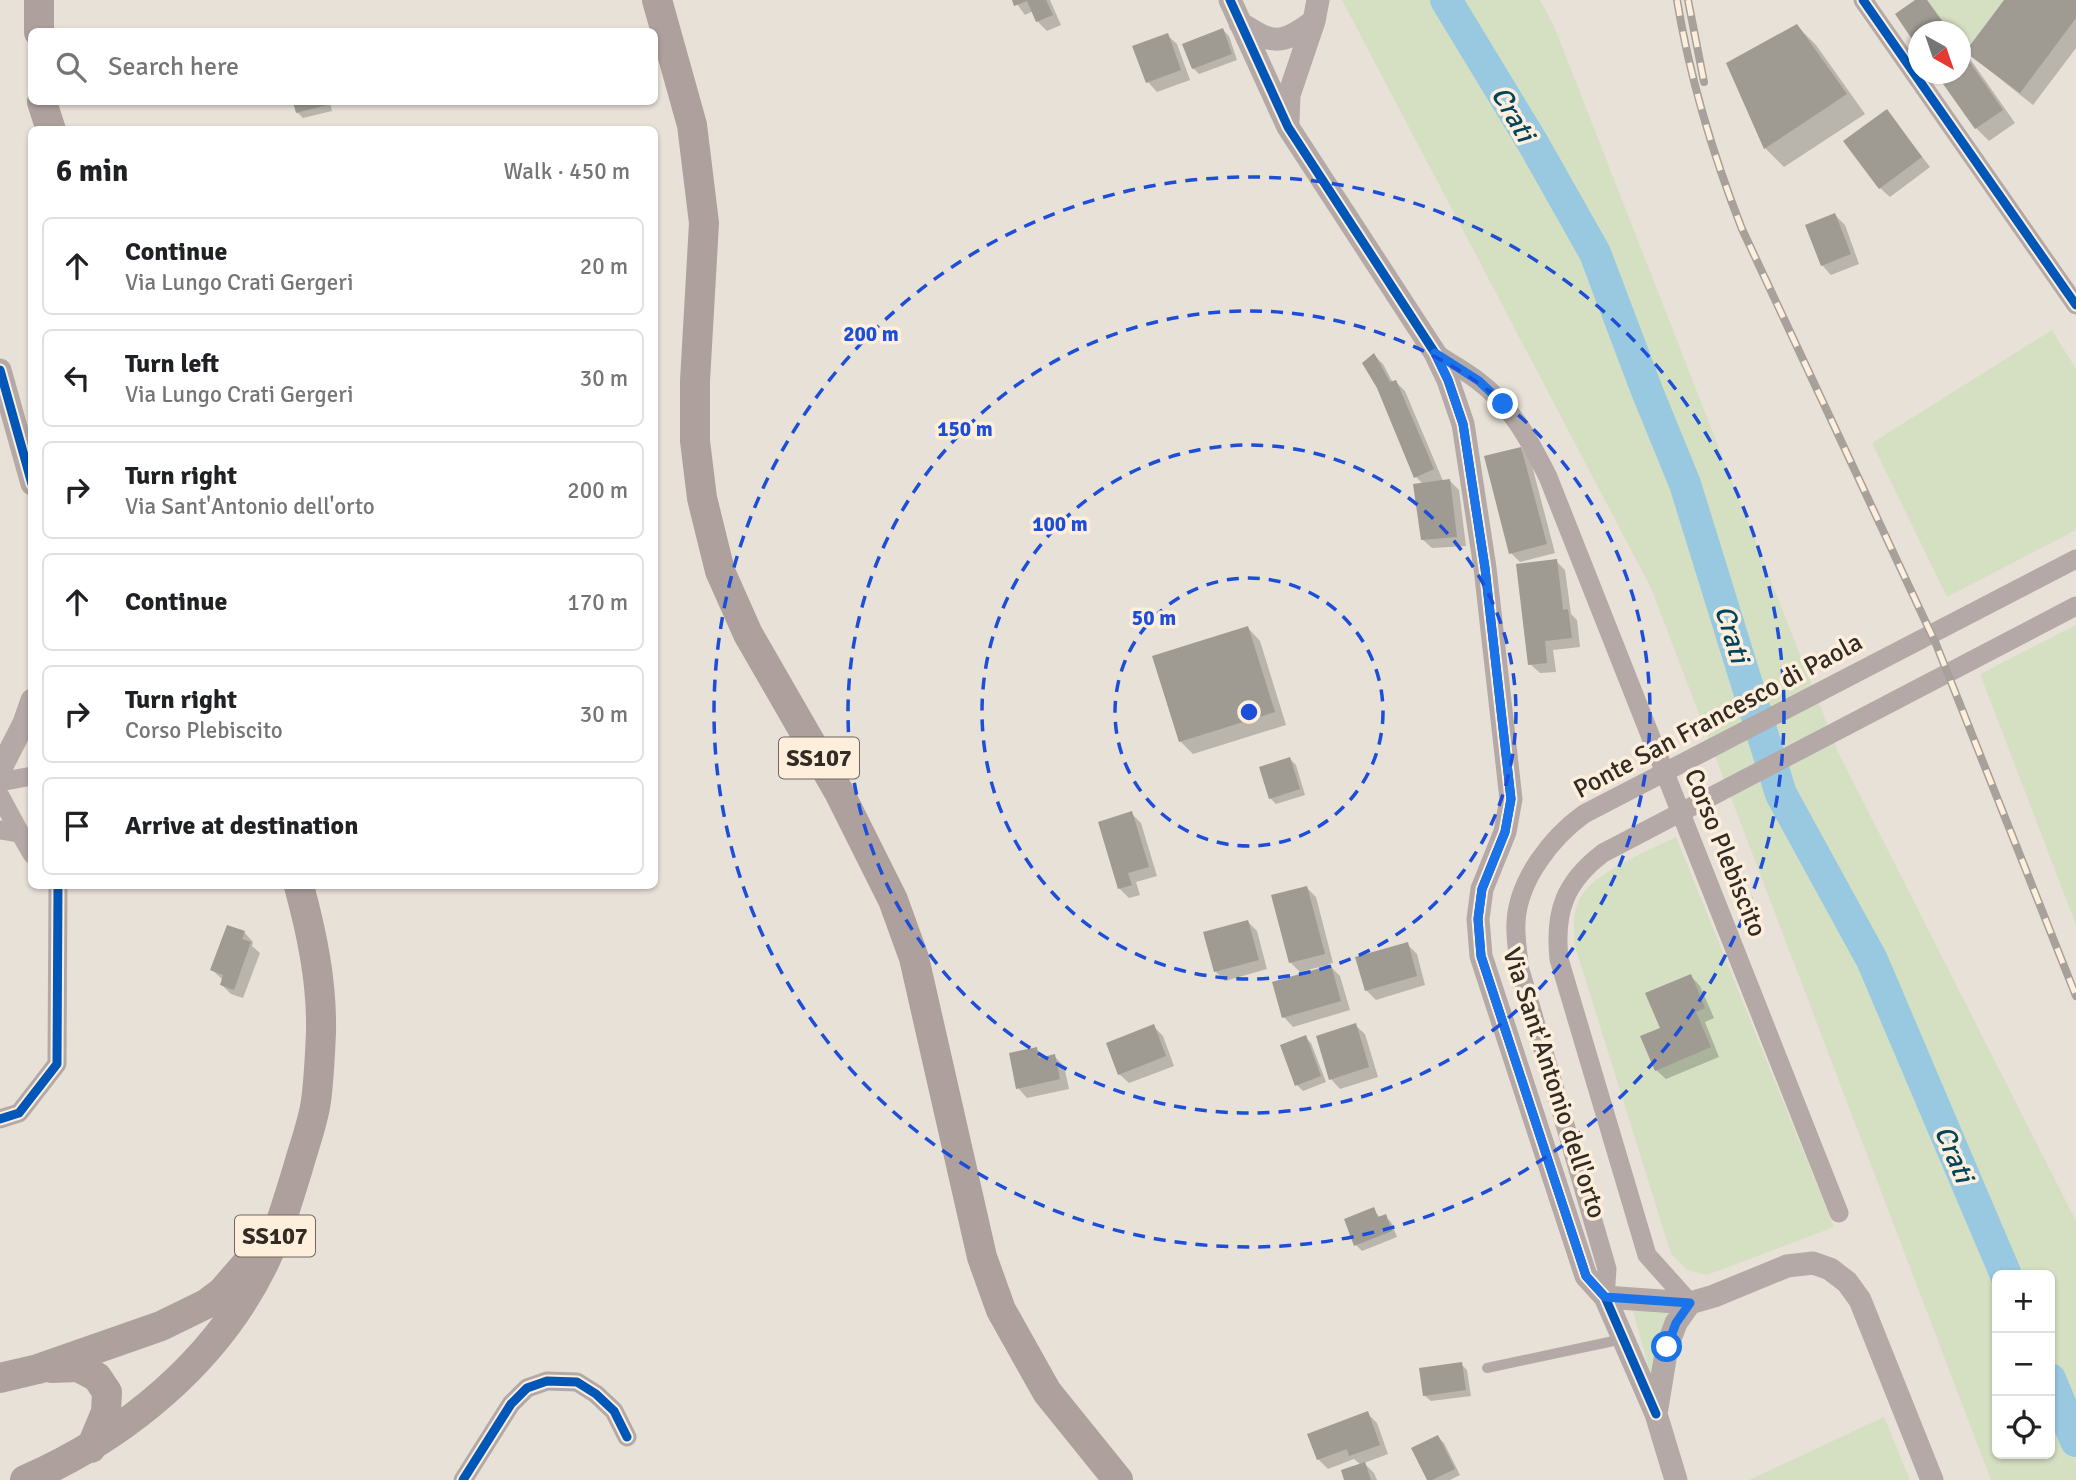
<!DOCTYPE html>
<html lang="en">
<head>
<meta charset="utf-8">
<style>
	:root { --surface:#fff; --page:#f2f2f2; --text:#202124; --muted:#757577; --line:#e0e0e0 }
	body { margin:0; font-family:Signika,sans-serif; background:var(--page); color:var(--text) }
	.controls { position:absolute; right:21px; bottom:21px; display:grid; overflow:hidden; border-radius:10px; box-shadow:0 2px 5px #0004 }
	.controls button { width:63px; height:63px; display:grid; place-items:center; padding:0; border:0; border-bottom:2px solid var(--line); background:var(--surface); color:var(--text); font:35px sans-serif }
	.compass { position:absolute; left:1908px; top:21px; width:63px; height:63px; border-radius:50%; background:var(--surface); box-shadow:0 2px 5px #0004; rotate:140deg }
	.stop { position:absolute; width:21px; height:21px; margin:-16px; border:5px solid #1a73e8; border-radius:50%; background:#fff }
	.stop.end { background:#1a73e8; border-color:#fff; box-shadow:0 2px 7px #0008 }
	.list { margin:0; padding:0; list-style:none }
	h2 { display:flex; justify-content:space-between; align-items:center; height:91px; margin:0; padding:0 28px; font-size:30px }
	h2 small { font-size:23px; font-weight:400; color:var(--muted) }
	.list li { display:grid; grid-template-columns:46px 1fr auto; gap:21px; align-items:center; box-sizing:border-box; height:98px; margin:0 14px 14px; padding:0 14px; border:2px solid var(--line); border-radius:10px }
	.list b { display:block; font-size:26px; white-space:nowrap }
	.list p { margin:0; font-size:23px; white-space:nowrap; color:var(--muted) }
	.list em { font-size:23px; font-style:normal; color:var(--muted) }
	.icon { flex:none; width:38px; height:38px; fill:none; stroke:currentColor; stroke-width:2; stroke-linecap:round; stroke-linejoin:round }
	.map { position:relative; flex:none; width:2076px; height:1480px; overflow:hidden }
	.search { position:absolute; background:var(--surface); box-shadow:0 2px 5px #0004; left:28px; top:28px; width:630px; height:77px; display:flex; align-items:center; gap:18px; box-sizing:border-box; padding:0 24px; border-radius:10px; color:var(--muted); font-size:26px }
	.panel { position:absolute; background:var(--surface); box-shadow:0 2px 5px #0004; left:28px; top:126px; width:630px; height:763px; border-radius:10px }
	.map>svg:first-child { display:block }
	.green { fill:#d5e0c2; fill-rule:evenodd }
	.shadow { fill:#0003 }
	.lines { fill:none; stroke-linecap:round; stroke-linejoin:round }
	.river { stroke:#98c9e0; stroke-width:32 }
	.building { fill:#9f9a92 }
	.service { stroke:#b4a9a7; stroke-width:10 }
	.minor { stroke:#b4a9a7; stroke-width:19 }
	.tertiary { stroke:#b4a9a7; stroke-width:23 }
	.primary { stroke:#ada09d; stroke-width:30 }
	.rail-casing { stroke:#a7a09b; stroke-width:8 }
	.rail { stroke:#fdefdc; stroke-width:5; stroke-dasharray:16; stroke-linecap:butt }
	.cycleway-casing { stroke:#fdefdc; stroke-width:13 }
	.cycleway { stroke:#0057b8; stroke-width:9 }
	.route { stroke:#1a73e8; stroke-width:9 }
	.ring { fill:none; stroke:#1d4ed8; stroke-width:3.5; stroke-dasharray:12 9 }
	.labels { text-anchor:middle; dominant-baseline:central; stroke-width:7; stroke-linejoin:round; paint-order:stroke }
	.shield { fill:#fdefdc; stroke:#6f665c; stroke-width:2 }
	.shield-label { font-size:24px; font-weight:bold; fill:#322c25 }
	.street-label { font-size:26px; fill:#322c25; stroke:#fdefdc }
	.water-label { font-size:28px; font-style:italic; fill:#03445d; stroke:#fdefdc }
	.centre { fill:#1d4ed8; stroke:#fdefdc; stroke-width:3.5 }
	.ring-label { font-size:21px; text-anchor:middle; font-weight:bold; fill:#1d4ed8; stroke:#fdefdc; stroke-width:7; stroke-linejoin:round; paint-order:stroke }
</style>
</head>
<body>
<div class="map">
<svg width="2076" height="1480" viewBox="0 0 2076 1480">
	<rect width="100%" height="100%" fill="#e8e1d7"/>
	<!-- green -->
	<path class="green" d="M1342,0h198l14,26 284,726 238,469v259h-85l-340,-892zM1997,1275h53v179h-53z
		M1927,0h77l-40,53 -3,-5 -1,-16 -11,-1z
		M2052,330l24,39v161l-129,67 -75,-154z
		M2076,625v300l-96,-251z
		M1676,837l158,390 -127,48 -20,-5 -16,-16 -96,-308c-1,-15 -3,-34 5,-48 16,-27 68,-47 96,-61z
		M1632,1308l46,2 -26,69z
		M1884,1417l26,63h-161z"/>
	<!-- shadow -->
	<path class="shadow" d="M1014,0h36l11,25 -14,6 -10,-10 -4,-10 -8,4z
		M1918,0h9l24,32h-33v13l-20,-31z
		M2006,0h70v48l-43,57 -64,-51 -1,2 47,67 -26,18 -13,-13 -38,-54h22v-29l6,8z
		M1797,26l19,19 49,69 -81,53 -19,-19z
		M1223,30l6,6 8,24 -38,14 -6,-6z
		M1167,35l10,9 13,36 -33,12 -9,-10z
		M294,102h36l2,9 -29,7 -6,-6z
		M1887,111l43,56 -40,30 -10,-9z
		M1835,215l10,10 14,39 -28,11 -9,-10z
		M1374,355l9,9 10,19 3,-1 9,9 38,90 6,-1 10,10 7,56 -34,2 -10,-9 1,-55 -7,-7z
		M1521,448l9,10 25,95 -35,9 -9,-9z
		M1556,561l9,9 6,44 6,6 3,27 -27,3 3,22 -16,1 -10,-9z
		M1248,628l12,13 26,84 -93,29 -13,-13z
		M1290,759l6,6 9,30 -29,9 -6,-6z
		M1131,813l10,10 16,53 -21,6 4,13 -11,3 -9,-9 -20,-66z
		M1307,888l9,9 17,66 -5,1 12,12 10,34 -57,17 -9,-10 -10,-34 50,-14 -1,-3 -23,6 -10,-10z
		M1248,922l9,9 10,38 -42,12 -10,-10z
		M244,932l9,10 -1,4 8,7 -17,45 -12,-4 -9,-9v-6l-10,-9z
		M1407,944l10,10 8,31 -49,15 -10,-10z
		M1691,976l9,10 14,32 -9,4 14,35 -53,22 -10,-9 6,-41z
		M1355,1025l10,9 13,43 -38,12 -9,-10z
		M1154,1027l9,9 11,30 -45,17 -10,-9z
		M1305,1037l6,6 15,39 -23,9 -6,-6z
		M1036,1049l10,9 8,-2 10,10 5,23 -42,9 -9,-10z
		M1373,1209l7,9 5,-2 6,6 6,15 -35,14 -6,-6z
		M1461,1364l6,6 4,26 -40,5 -7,-6z
		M1367,1413l10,10 11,31 -24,9 10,10 3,7h-31l15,-15 -7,-6 -26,10 -10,-10z
		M1438,1437l6,6 16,32 -10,5h-21z"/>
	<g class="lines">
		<!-- river -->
		<path class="river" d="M1446,0l88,145 61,108 52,138 38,93 96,310 91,166 134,315
			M2050,1379l26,62"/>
	</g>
	<!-- building -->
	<path class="building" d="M1012,0h34l7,15 -17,7 -9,-21 -13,5z
		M1915,0h12l22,32h-31v16l-23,-34z
		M2004,0h72v18l-56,75 -55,-41z
		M1797,24l50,70 -83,55 -38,-86z
		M1223,28l9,26 -40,15 -10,-25z
		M1168,33l13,37 -35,13 -14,-37z
		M1960,48l43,62 -28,19 -39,-55h24z
		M293,102h34v3l-31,8z
		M1887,109l35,48 -43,32 -36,-48z
		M1835,213l16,41 -30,12 -16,-41z
		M1374,353l16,29 6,-2 38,89 -20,9 -37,-90 -15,-25z
		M1521,447l26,97 -38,10 -25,-98z
		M1450,479l7,58 -36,3 -8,-56z
		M1557,559l6,51 5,-1 4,29 -27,3 2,22 -19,2 -12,-101z
		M1248,626l27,86 -96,30 -27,-86z
		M1290,757l10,32 -31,10 -10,-32z
		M1132,811l17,56 -21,6 4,12 -14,4 -20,-67z
		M1307,886l18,68 -36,9 -18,-68z
		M1248,920l11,40 -45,12 -11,-40z
		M227,925l18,6 -3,8 9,3 -17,48 -14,-5 3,-10 -13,-5z
		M1408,942l9,34 -52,15 -10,-34z
		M1331,965l10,36 -59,17 -10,-36z
		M1691,974l14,34 -9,4 15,35 -56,24 -15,-35 20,-8 -15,-35z
		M1356,1023l13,44 -40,13 -13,-44z
		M1154,1024l12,32 -48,19 -12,-32z
		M1306,1035l15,41 -26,10 -15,-41z
		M1037,1047l2,11 16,-4 5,25 -44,10 -7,-36z
		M1374,1207l4,10 8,-3 6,17 -38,15 -10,-27z
		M1462,1362l4,28 -43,6 -4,-28z
		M1368,1411l12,34 -31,11 -2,-7 -30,11 -10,-26z
		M1438,1435l17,34 -23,11h-5l-16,-32z
		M1365,1462l6,18h-27l-3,-10z"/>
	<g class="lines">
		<!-- service -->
		<path class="service" d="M1487,1368l136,-29"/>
		<!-- minor -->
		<path class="minor" d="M1863,0l213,305
			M1435,353c14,9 29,17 42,27 34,25 53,61 71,97l291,736
			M0,782l32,-6
			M0,796l20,37
			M0,830l20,3 12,21
			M0,1119l19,-6 38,-49 1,-178
			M1605,1297l2,-28 -87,-299c-2,-16 -5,-32 -4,-48 2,-42 36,-85 68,-108l492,-255
			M1690,1303l-43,-48 -88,-296c-5,-48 6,-77 44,-106l473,-247
			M463,1480l48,-76 16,-16 20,-7 30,1 19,12 18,17 13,26"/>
		<!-- tertiary -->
		<path class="tertiary" d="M1230,0l58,127 147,226 13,27 15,44 22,144 26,231 -6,33 -23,57 -4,30 3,37 105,320 19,21 51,117
			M1240,23c33,21 41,23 74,-2
			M1288,121l1,-26 25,-74 4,-21
			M0,370l32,114
			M0,770l24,-47 8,-23
			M1605,1297l85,6
			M1676,1480l-20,-66 11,-67 9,-24 14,-20 24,-7 73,-30 26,-3 17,6 17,13 13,18 72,180"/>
		<!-- primary -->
		<path class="primary" d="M657,0l35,125 12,98 -9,158v60l7,57 18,73 28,63 91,158 54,108 21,58 68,299 19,53 46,82 71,88
			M39,32v-32
			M42,102l9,28
			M52,1368l26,-1 19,10 10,15 -1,20 -15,36
			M0,1378l38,-9 123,-43 45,-22 16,-12 26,-30
			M25,1480c99,-43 191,-118 239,-217 15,-31 24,-63 34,-95 6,-22 15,-45 18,-67 3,-22 4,-46 5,-69 1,-50 -9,-98 -22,-146"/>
		<defs>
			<path id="rail" d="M1677,0c13,79 36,155 65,229l194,415 140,352
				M1688,0l16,82"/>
		</defs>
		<!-- rail casing -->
		<use href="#rail" class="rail-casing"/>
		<!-- rail -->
		<use href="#rail" class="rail"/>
		<defs>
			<path id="cycleway" d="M1230,0l58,127 147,226 13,27 15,44 22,144 26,231 -6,33 -23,57 -4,30 3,37 105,320 19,21 51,117
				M1863,0l213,305
				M0,370l32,114
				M0,1119l19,-6 38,-49 1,-178
				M463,1480l48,-76 16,-16 20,-7 30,1 19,12 18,17 13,26"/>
		</defs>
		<!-- cycleway casing -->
		<use href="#cycleway" class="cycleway-casing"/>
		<!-- cycleway -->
		<use href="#cycleway" class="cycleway"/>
	</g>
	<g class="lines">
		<!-- route -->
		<path class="route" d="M1503,404l-24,-23 -44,-28 13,27 15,44 22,144 26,231 -6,33 -23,57 -4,30 3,37 105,320 19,21 85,6 -14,20 -9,24"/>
	</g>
	<!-- distance rings -->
	<g class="ring">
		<circle cx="1249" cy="712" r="134"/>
		<circle cx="1249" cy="712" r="267"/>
		<circle cx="1249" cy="712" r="401"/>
		<circle cx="1249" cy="712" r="535"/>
	</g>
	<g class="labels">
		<!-- shield labels -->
		<g class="shield">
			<rect x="779" y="737.5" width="80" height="41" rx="5"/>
			<rect x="235" y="1215.5" width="80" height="41" rx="5"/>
		</g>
		<g class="shield-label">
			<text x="819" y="758">SS107</text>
			<text x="275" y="1236">SS107</text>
		</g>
		<!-- street labels -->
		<g class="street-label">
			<text transform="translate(1718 716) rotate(-28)">Ponte San Francesco di Paola</text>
			<text transform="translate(1725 853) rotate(68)">Corso Plebiscito</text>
			<text transform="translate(1554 1083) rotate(72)">Via Sant'Antonio dell'orto</text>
		</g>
		<!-- water labels -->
		<g class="water-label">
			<text transform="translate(1513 114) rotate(60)">Crati</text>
			<text transform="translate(1732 634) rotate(73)">Crati</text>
			<text transform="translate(1954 1154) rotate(67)">Crati</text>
		</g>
	</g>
	<circle cx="1249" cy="712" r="10" class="centre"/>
	<g class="ring-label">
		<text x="871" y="341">200 m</text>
		<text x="965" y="436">150 m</text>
		<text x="1060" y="531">100 m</text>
		<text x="1154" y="625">50 m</text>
	</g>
</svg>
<div class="controls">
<button>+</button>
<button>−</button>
<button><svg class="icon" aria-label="locate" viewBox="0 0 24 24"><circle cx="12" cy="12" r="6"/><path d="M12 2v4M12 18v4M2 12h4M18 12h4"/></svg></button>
</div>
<svg class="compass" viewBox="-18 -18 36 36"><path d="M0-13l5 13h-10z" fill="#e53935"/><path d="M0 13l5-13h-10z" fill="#757577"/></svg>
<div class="stop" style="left:1667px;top:1347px"></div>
<div class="stop end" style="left:1503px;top:404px"></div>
<div class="search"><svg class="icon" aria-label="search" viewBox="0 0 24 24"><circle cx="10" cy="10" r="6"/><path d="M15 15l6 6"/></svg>Search here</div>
<section class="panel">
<h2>6 min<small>Walk · 450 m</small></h2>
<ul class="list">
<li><svg class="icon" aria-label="ahead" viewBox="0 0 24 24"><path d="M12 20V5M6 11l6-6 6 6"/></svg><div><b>Continue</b><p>Via Lungo Crati Gergeri</p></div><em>20 m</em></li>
<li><svg class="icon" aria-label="left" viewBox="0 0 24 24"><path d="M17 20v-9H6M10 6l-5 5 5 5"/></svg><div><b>Turn left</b><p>Via Lungo Crati Gergeri</p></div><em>30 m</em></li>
<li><svg class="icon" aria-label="right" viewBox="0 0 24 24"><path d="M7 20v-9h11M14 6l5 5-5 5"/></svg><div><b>Turn right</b><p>Via Sant'Antonio dell'orto</p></div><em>200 m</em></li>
<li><svg class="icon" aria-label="ahead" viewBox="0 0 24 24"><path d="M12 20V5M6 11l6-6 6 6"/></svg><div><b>Continue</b></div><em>170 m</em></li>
<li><svg class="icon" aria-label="right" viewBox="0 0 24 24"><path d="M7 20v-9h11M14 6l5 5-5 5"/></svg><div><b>Turn right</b><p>Corso Plebiscito</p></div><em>30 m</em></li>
<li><svg class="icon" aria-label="arrive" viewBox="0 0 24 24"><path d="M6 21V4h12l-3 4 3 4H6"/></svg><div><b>Arrive at destination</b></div></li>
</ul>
</section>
</div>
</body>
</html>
